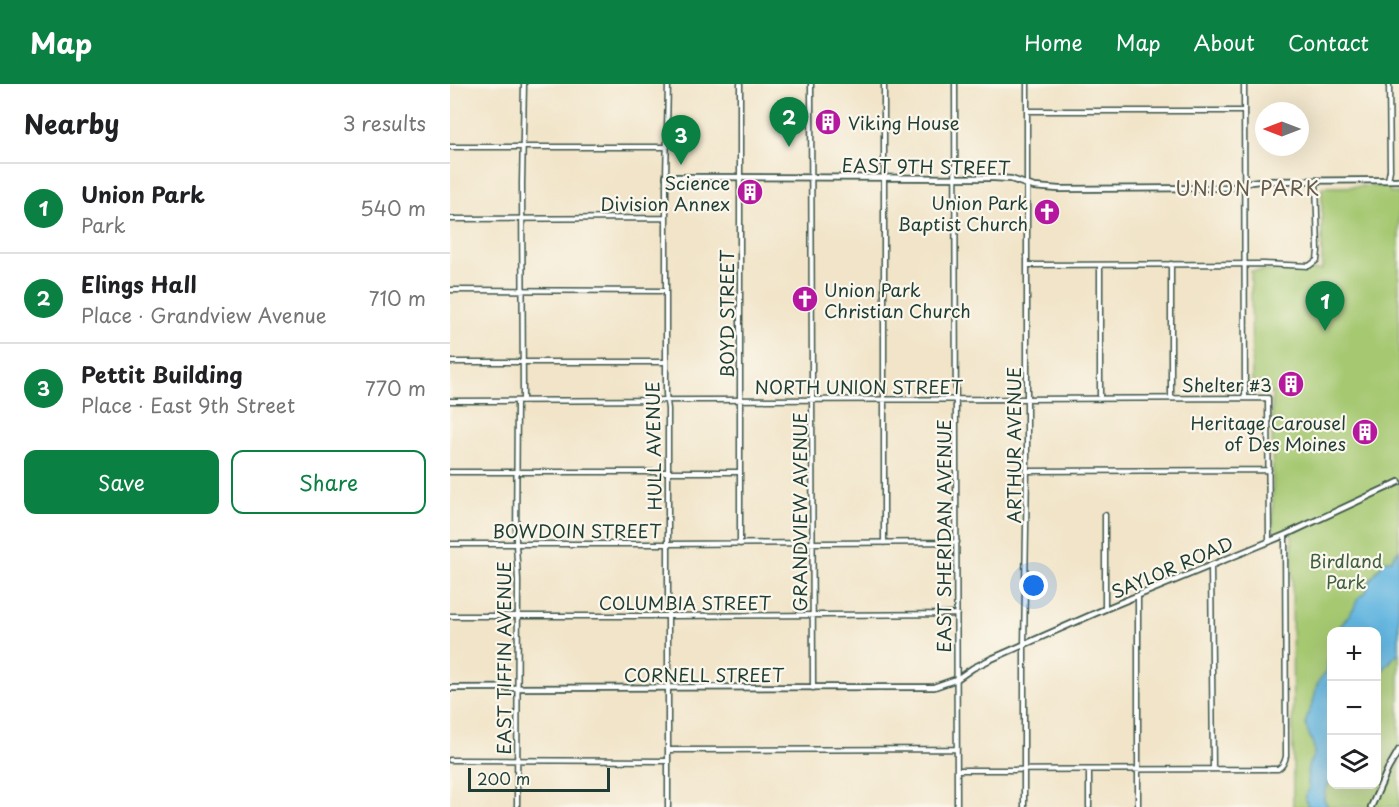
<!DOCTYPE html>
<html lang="en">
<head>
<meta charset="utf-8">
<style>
	:root { --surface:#fff; --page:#f6f6f6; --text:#202124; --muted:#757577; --line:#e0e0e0; --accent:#0b8043 }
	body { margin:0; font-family:"Playpen Sans",sans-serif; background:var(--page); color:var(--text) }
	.controls { position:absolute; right:18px; bottom:18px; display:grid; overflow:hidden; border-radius:12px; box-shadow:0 6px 24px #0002 }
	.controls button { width:54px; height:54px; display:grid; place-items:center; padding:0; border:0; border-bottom:2px solid var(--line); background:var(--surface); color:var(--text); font:30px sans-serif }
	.compass { position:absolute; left:805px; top:18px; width:54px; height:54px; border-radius:50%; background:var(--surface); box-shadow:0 6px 24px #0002; rotate:270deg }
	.scale { position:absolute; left:18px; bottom:15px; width:142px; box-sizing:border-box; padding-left:6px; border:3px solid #1f3d34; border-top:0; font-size:16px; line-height:21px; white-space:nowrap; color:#1f3d34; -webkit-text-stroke:4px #fbf7ec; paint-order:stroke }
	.you { position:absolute; left:584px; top:502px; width:21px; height:21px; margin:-15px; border:4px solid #fff; border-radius:50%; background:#1a73e8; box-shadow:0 0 0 9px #1a73e833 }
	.badge { display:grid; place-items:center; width:39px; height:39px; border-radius:50%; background:var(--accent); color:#fff; font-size:20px; font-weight:700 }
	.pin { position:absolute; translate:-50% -50px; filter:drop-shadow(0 2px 3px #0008) }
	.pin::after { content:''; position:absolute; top:32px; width:21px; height:18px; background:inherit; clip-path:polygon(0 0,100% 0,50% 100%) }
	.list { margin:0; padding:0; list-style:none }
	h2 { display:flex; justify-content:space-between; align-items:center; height:78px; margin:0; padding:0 24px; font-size:26px }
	h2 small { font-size:20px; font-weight:400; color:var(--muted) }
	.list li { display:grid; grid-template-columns:39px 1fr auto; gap:18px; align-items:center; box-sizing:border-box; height:90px; padding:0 24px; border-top:2px solid var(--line) }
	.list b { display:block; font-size:22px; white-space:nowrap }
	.list p { margin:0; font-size:20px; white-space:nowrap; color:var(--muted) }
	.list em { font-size:20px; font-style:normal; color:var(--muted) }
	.actions { display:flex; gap:12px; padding:18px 24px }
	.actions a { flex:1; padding:14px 0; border:2px solid var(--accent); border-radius:12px; text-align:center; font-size:21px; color:var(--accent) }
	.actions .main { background:var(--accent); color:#fff }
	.icon { flex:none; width:33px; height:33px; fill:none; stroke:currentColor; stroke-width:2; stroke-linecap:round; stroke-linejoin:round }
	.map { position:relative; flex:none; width:949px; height:723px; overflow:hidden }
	header { display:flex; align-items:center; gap:36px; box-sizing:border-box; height:84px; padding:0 30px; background:var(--accent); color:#fff }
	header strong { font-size:28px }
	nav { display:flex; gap:33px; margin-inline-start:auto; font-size:21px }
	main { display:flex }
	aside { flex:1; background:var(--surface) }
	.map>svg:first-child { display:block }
	.green { fill:#a5c871; stroke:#628252; stroke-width:1.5; fill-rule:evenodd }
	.water { fill:#64b6e0; stroke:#427a8a; stroke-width:1.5 }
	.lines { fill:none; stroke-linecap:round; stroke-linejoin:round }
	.minor-casing { stroke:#3e564a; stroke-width:7 }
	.tertiary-casing { stroke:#3e564a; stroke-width:8 }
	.minor { stroke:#fff; stroke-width:4 }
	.tertiary { stroke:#fff; stroke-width:4.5 }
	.labels { text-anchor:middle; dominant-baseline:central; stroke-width:4.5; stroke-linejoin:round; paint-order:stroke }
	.poi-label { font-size:18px; fill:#1f3d34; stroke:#fbf7ec; text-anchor:end }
	.street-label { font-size:18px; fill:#1f3d34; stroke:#fbf7ec }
	.park-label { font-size:18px; fill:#406043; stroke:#fbf7ec }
	.neighbourhood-label { font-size:20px; letter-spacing:1.5px; fill:#635b4b; stroke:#fbf7ec }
</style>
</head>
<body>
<header>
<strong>Map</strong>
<nav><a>Home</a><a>Map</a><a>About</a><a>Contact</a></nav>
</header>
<main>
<aside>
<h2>Nearby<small>3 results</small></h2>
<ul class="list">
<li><span class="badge">1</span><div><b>Union Park</b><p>Park</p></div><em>540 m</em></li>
<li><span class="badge">2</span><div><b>Elings Hall</b><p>Place · Grandview Avenue</p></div><em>710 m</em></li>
<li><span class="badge">3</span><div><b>Pettit Building</b><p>Place · East 9th Street</p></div><em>770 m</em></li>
</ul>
<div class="actions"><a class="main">Save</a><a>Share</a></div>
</aside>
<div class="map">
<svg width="949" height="723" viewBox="0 0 949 723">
	<rect width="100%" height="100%" fill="#fbf7ec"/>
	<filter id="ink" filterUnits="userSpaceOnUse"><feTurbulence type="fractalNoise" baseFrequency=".0167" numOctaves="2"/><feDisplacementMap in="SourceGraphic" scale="12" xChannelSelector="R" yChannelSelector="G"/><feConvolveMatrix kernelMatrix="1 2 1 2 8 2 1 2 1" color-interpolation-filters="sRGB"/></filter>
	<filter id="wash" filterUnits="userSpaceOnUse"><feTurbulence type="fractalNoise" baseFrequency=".008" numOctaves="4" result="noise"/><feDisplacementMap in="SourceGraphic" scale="24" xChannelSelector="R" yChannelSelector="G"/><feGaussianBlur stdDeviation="1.35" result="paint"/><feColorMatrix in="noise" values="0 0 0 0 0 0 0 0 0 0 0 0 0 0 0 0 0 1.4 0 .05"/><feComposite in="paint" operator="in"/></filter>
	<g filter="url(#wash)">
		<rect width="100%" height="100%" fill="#f1e4c8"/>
		<!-- green -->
		<path class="green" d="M939,102l1,7h9v614h-106l-1,-270 -2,-4 -14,3 -3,-2 -1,-141 -20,-1 -1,-121 71,-1v-83zM882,548h44v152h-44z"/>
		<!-- water -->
		<path class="water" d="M949,465v103l-18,20 -4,6 -1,-46 -38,-1 1,-3 15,-20 4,-10 8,-6 3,-10 10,-14 7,-8h5z
			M881,564v130l-6,14 -1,8 4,6 -1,1h-19c-3,-7 -4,-11 1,-18 -1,-8 -3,-14 -1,-23 2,-5 6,-9 6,-13 2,-9 -7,-18 -8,-28 -1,-8 4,-15 7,-22 3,-11 2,-22 13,-30 2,-9 1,-17 5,-25z"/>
	</g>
	<g filter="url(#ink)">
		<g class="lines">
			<defs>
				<path id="minor" d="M218,0l-2,93v217l2,15v398
					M290,0v460
					M361,0l2,604
					M434,0v459
					M505,0l2,723
					M794,0l1,314
					M577,27h217
					M0,63h217
					M938,96l2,-10 -1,-86
					M0,135l216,-1
					M721,180v134
					M577,181l237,-1 45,2 8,-6 1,-9 -2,-71
					M0,206l216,1
					M0,278h216
					M650,315v-134
					M0,317l818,-3 1,144
					M73,317l-1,-218 2,-99
					M577,387l242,-1
					M0,388h289
					M655,431v94
					M0,460h218l289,-2
					M761,481l2,204
					M688,512v211
					M0,532h218l289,-2
					M218,666l289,-1
					M0,676l218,1
					M507,686l321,-1c5,-3 7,-7 8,-13l-1,-221
					M639,686v37
					M67,723l1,-227 -2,-36 1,-143
					M574,723v-162l3,-174v-387"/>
				<path id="tertiary" d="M216,93l328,1 17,1 23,8 25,2 151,-1 25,-1 16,-5 9,-1 139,-1
					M0,604l484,-1 23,-8 16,-11 16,-8 116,-51 180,-74 114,-53
					M921,723l17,-38 11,-19"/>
			</defs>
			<!-- minor casing -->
			<use href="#minor" class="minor-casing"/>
			<!-- tertiary casing -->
			<use href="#tertiary" class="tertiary-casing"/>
			<!-- minor -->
			<use href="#minor" class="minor"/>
			<!-- tertiary -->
			<use href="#tertiary" class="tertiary"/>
		</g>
	</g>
	<!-- icons -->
	<defs>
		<symbol id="building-disc" viewBox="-11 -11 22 22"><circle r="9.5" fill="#b5179e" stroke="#fbf7ec"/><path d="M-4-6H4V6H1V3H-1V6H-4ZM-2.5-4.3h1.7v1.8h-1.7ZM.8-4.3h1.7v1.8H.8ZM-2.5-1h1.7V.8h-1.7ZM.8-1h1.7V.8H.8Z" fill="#fff"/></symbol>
		<symbol id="church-disc" viewBox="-11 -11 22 22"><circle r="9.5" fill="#b5179e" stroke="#fbf7ec"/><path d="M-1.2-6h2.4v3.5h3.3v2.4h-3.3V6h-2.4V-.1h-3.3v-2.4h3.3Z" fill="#fff"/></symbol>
	</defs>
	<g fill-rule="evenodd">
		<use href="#building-disc" x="363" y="23" width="30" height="30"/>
		<use href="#building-disc" x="285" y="93" width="30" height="30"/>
		<use href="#church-disc" x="582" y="113" width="30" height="30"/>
		<use href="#church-disc" x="340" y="200" width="30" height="30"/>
		<use href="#building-disc" x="826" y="285" width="30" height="30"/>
		<use href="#building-disc" x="900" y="333" width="30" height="30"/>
	</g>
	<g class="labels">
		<!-- poi labels -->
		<g class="poi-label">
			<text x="398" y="38" text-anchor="start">Viking House</text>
			<text x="280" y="98">Science<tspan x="280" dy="21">Division Annex</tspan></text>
			<text x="578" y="118">Union Park<tspan x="578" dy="21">Baptist Church</tspan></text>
			<text x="374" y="205" text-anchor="start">Union Park<tspan x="374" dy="21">Christian Church</tspan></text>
			<text x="822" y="300">Shelter #3</text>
			<text x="896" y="338">Heritage Carousel<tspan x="896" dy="21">of Des Moines</tspan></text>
		</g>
		<!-- street labels -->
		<g class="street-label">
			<text transform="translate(476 82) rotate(1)">EAST 9TH STREET</text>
			<text transform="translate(276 230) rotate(-90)">BOYD STREET</text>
			<text x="409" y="302">NORTH UNION STREET</text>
			<text transform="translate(563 361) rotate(-90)">ARTHUR AVENUE</text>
			<text transform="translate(203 362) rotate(-91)">HULL AVENUE</text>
			<text transform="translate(349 428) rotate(-90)">GRANDVIEW AVENUE</text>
			<text x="127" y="446">BOWDOIN STREET</text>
			<text transform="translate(493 452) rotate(-90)">EAST SHERIDAN AVENUE</text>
			<text transform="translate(722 483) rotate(-23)">SAYLOR ROAD</text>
			<text x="235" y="518">COLUMBIA STREET</text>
			<text transform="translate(53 574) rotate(-90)">EAST TIFFIN AVENUE</text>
			<text x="254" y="590">CORNELL STREET</text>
		</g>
		<!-- park labels -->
		<g class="park-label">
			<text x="896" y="476">Birdland<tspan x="896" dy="21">Park</tspan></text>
		</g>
		<!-- neighbourhood labels -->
		<g class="neighbourhood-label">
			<text x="798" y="104">UNION PARK</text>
		</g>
	</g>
</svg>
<div class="controls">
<button>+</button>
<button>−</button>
<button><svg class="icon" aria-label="layers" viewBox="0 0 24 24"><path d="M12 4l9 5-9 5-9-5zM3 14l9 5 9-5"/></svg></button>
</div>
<svg class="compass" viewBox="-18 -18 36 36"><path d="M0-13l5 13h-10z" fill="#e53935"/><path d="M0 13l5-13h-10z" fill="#757577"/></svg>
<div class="scale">200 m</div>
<div class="you"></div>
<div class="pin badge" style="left:875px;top:247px">1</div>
<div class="pin badge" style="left:339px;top:63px">2</div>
<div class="pin badge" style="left:231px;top:81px">3</div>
</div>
</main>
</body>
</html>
